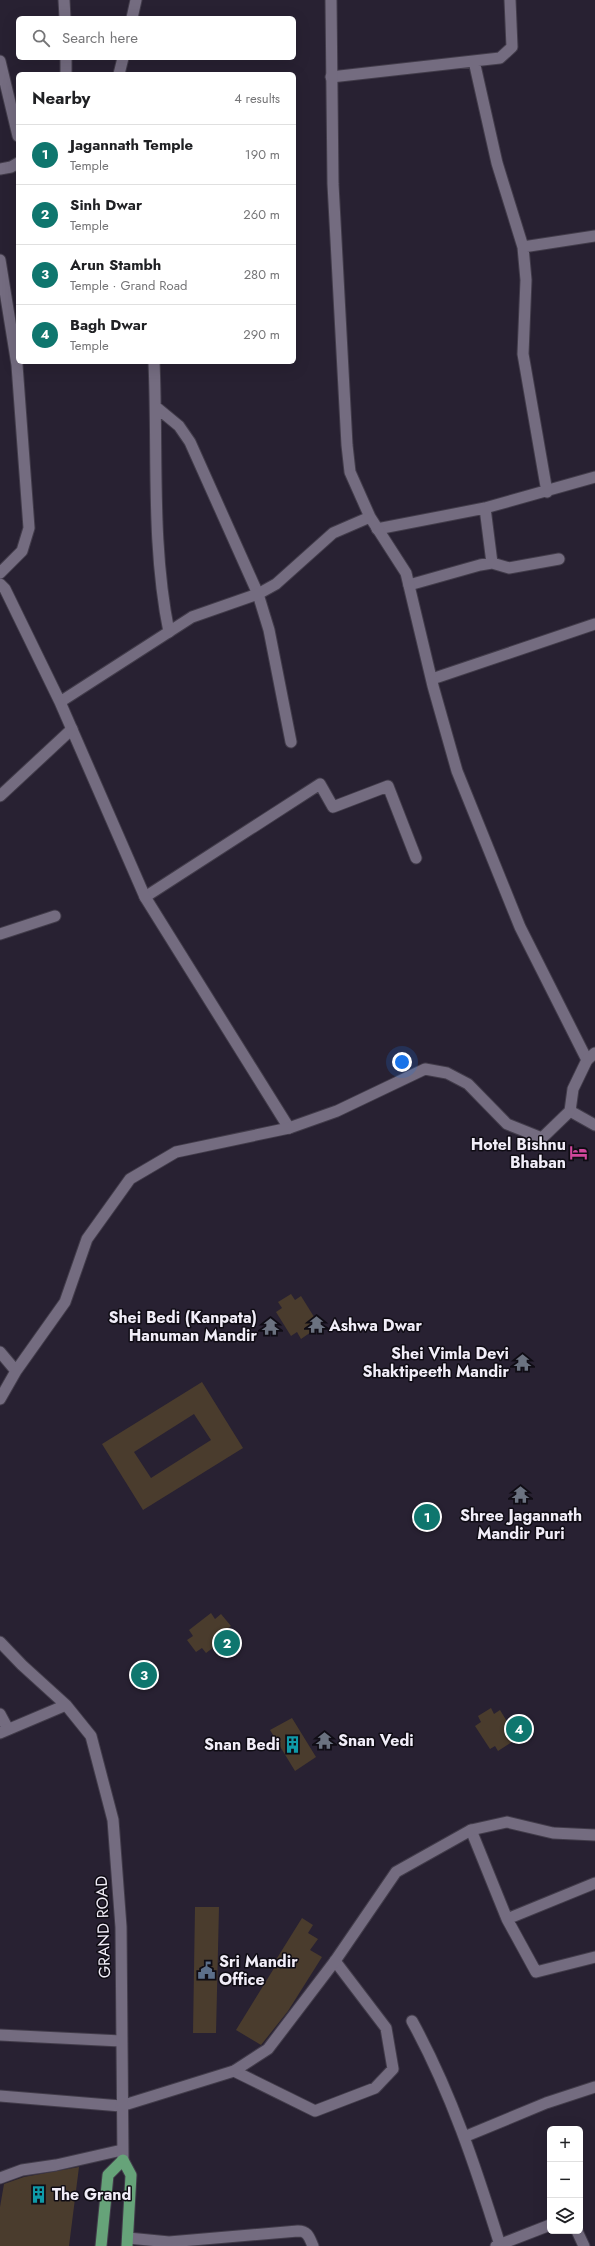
<!DOCTYPE html>
<html lang="en">
<head>
<meta charset="utf-8">
<style>
	:root { --surface:#fff; --page:#f6f6f6; --text:#202124; --muted:#757577; --line:#e0e0e0; --accent:#0f766e }
	body { margin:0; font-family:Jost,sans-serif; background:var(--page); color:var(--text) }
	.controls { position:absolute; right:12px; bottom:12px; display:grid; overflow:hidden; border-radius:6px; box-shadow:0 4px 16px #0002 }
	.controls button { width:36px; height:36px; display:grid; place-items:center; padding:0; border:0; border-bottom:1px solid var(--line); background:var(--surface); color:var(--text); font:20px sans-serif }
	.you { position:absolute; left:402px; top:1062px; width:14px; height:14px; margin:-10px; border:3px solid #fff; border-radius:50%; background:#1a73e8; box-shadow:0 0 0 6px #1a73e833 }
	.badge { display:grid; place-items:center; width:26px; height:26px; border-radius:50%; background:var(--accent); color:#fff; font-size:13px; font-weight:700 }
	.pin { position:absolute; translate:-50% -50%; border:2px solid #fff; box-shadow:0 1px 4px #0006 }
	.list { margin:0; padding:0; list-style:none }
	h2 { display:flex; justify-content:space-between; align-items:center; height:52px; margin:0; padding:0 16px; font-size:17px }
	h2 small { font-size:13px; font-weight:400; color:var(--muted) }
	.list li { display:grid; grid-template-columns:26px 1fr auto; gap:12px; align-items:center; box-sizing:border-box; height:60px; padding:0 16px; border-top:1px solid var(--line) }
	.list b { display:block; font-size:15px; white-space:nowrap }
	.list p { margin:0; font-size:13px; white-space:nowrap; color:var(--muted) }
	.list em { font-size:13px; font-style:normal; color:var(--muted) }
	.icon { flex:none; width:22px; height:22px; fill:none; stroke:currentColor; stroke-width:2; stroke-linecap:round; stroke-linejoin:round }
	.map { position:relative; flex:none; width:595px; height:2246px; overflow:hidden }
	.search { position:absolute; background:var(--surface); box-shadow:0 4px 16px #0002; left:16px; top:16px; width:280px; height:44px; display:flex; align-items:center; gap:10px; box-sizing:border-box; padding:0 14px; border-radius:6px; color:var(--muted); font-size:15px }
	.panel { position:absolute; background:var(--surface); box-shadow:0 4px 16px #0002; left:16px; top:72px; width:280px; height:292px; border-radius:6px }
	.map>svg:first-child { display:block }
	.building { fill:#4a3c2d; fill-rule:evenodd }
	.lines { fill:none; stroke-linecap:round; stroke-linejoin:round }
	.minor-casing { stroke:#423c4a; stroke-width:13 }
	.tertiary-casing { stroke:#423c4a; stroke-width:13 }
	.secondary-casing { stroke:#423c4a; stroke-width:13 }
	.primary-casing { stroke:#423c4a; stroke-width:13 }
	.minor { stroke:#746c80; stroke-width:11 }
	.tertiary { stroke:#746c80; stroke-width:11 }
	.secondary { stroke:#746c80; stroke-width:11 }
	.primary { stroke:#66a379; stroke-width:11 }
	.labels { text-anchor:middle; dominant-baseline:central; stroke-width:3; stroke-linejoin:round; paint-order:stroke }
	.poi-label { font-size:16px; font-weight:bold; fill:#f1edf8; stroke:#0f0c14; text-anchor:end }
	.street-label { font-size:16px; fill:#f1edf8; stroke:#0f0c14 }
</style>
</head>
<body>
<div class="map">
<svg width="595" height="2246" viewBox="0 0 595 2246">
	<rect width="100%" height="100%" fill="#282132"/>
	<!-- building -->
	<path class="building" d="M291,1294l4,6 6,-4 15,24 -6,4 4,6 -13,9 -4,-7 -6,4 -15,-24 6,-4 -4,-6z
		M202,1382l41,66 -100,62 -41,-66zM194,1414l17,26 -60,38 -17,-26z
		M211,1613l4,6 6,-5 10,12 -6,5 4,5 -23,17 -4,-5 -6,4 -9,-12 6,-4 -4,-6z
		M491,1708l3,6 6,-4 14,23 -5,4 3,5 -14,9 -3,-5 -5,3 -15,-23 6,-4 -3,-6z
		M292,1718l24,39 -21,14 -25,-41z
		M195,1907h24l-3,126h-23z
		M302,1918l11,7 -5,8 10,6 -8,11 12,7 -34,54 -27,34 -25,-15 40,-65 -2,-2z
		M79,2167l-10,79h-69v-39l4,-23 20,-7z"/>
	<g class="lines">
		<defs>
			<path id="minor" d="M64,0l1,18
				M132,18l4,-18
				M66,58v16
				M0,61l18,75
				M474,61l23,102 26,84 3,33 -3,74 24,138
				M119,74l4,-16
				M331,77l169,-19 12,-11 -2,-47
				M0,169l11,-2 7,-4
				M523,247l72,-11
				M0,260l17,105 12,163 -7,23 -22,22
				M154,362c4,90 -3,182 15,270
				M156,407l23,19 11,16 68,152 11,36 22,112
				M485,508l7,55
				M377,529l108,-21 110,-31
				M409,585l71,-20 12,-2 17,5 50,-9
				M432,679l163,-55
				M0,796l72,-67
				M145,897l175,-113 13,23 55,-21 28,72
				M0,934l55,-18
				M0,1714l8,15
				M471,1830l36,89 29,53 59,-15
				M507,1919l88,-36
				M412,2021c39,71 64,147 88,224
				M0,2035l121,6
				M234,2071l81,40 60,-23 18,-19 -7,-41 -51,-67
				M0,2096l121,10
				M464,2137l82,-34 49,-16
				M0,2178l22,-8 34,-5 66,-15
				M577,2231l7,15
				M128,2238l41,4 129,-11c10,0 11,6 15,15
				M496,2246l54,-21"/>
			<path id="tertiary" d="M331,0l2,184 14,261 3,27 20,45 36,56 27,113 24,85 63,156 67,133
				M0,584l5,5 55,113 85,195 144,231
				M60,702l132,-85 66,-23 18,-10 57,-51 37,-16
				M570,1111l25,14
				M121,2106l113,-35 34,-22 67,-88 61,-89 75,-42 36,-8 46,11 42,2"/>
			<path id="secondary" d="M0,1352l16,19
				M0,1399l16,-28 49,-69 22,-63 43,-60 46,-27 113,-24 48,-17 88,-42 22,4 21,11 39,40 35,14 28,-27 3,-22 14,-29 8,-7
				M0,1642l22,23 44,40 25,31 22,84 8,107 2,233
				M0,1733l66,-28"/>
			<path id="primary" d="M101,2246l7,-71 15,-15 8,15 -4,71"/>
		</defs>
		<!-- minor casing -->
		<use href="#minor" class="minor-casing"/>
		<!-- tertiary casing -->
		<use href="#tertiary" class="tertiary-casing"/>
		<!-- secondary casing -->
		<use href="#secondary" class="secondary-casing"/>
		<!-- primary casing -->
		<use href="#primary" class="primary-casing"/>
		<!-- minor -->
		<use href="#minor" class="minor"/>
		<!-- tertiary -->
		<use href="#tertiary" class="tertiary"/>
		<!-- secondary -->
		<use href="#secondary" class="secondary"/>
		<!-- primary -->
		<use href="#primary" class="primary"/>
	</g>
	<!-- icons -->
	<defs>
		<symbol id="hotel-bare" viewBox="-9 -9 18 18"><path d="M-6-4.5h1.5V1H6V5H4.5V3h-9V5H-6ZM-4 0a1.8 1.8 0 1 1 3.6 0ZM.5 0V-2.5h3Q6-2.5 6 0Z" fill="#d1479c" stroke="#0f0c14" stroke-width="2.5" paint-order="stroke"/></symbol>
		<symbol id="temple-bare" viewBox="-9 -9 18 18"><path d="M0-6L5-2H3V0L6.5 2.5H4V6H1.5V3h-3V6H-4V2.5H-6.5L-3 0V-2H-5Z" fill="#6b7280" stroke="#0f0c14" stroke-width="2.5" paint-order="stroke"/></symbol>
		<symbol id="building-bare" viewBox="-9 -9 18 18"><path d="M-4-6H4V6H1V3H-1V6H-4ZM-2.5-4.3h1.7v1.8h-1.7ZM.8-4.3h1.7v1.8H.8ZM-2.5-1h1.7V.8h-1.7ZM.8-1h1.7V.8H.8Z" fill="#0f9aa8" stroke="#0f0c14" stroke-width="2.5" paint-order="stroke"/></symbol>
		<symbol id="civic-bare" viewBox="-9 -9 18 18"><path d="M-.6-6.5H3V-4.5H.6V-3L4-1V1h2V6H-6V1h2V-1L-.6-3ZM-1.2 2.5V6h2.4V2.5Z" fill="#5c6f8a" stroke="#0f0c14" stroke-width="2.5" paint-order="stroke"/></symbol>
	</defs>
	<g fill-rule="evenodd">
		<use href="#hotel-bare" x="566" y="1140" width="25" height="25"/>
		<use href="#temple-bare" x="304" y="1312" width="25" height="25"/>
		<use href="#temple-bare" x="258" y="1314" width="25" height="25"/>
		<use href="#temple-bare" x="510" y="1350" width="25" height="25"/>
		<use href="#temple-bare" x="508" y="1482" width="25" height="25"/>
		<use href="#temple-bare" x="312" y="1728" width="25" height="25"/>
		<use href="#building-bare" x="280" y="1732" width="25" height="25"/>
		<use href="#civic-bare" x="194" y="1958" width="25" height="25"/>
		<use href="#building-bare" x="26" y="2182" width="25" height="25"/>
	</g>
	<g class="labels">
		<!-- poi labels -->
		<g class="poi-label">
			<text x="566" y="1144">Hotel Bishnu<tspan x="566" dy="18">Bhaban</tspan></text>
			<text x="257" y="1317">Shei Bedi (Kanpata)<tspan x="257" dy="18">Hanuman Mandir</tspan></text>
			<text x="329" y="1325" text-anchor="start">Ashwa Dwar</text>
			<text x="509" y="1353">Shei Vimla Devi<tspan x="509" dy="18">Shaktipeeth Mandir</tspan></text>
			<text x="521" y="1515" text-anchor="middle">Shree Jagannath<tspan x="521" dy="18">Mandir Puri</tspan></text>
			<text x="338" y="1740" text-anchor="start">Snan Vedi</text>
			<text x="280" y="1744">Snan Bedi</text>
			<text x="219" y="1961" text-anchor="start">Sri Mandir<tspan x="219" dy="18">Office</tspan></text>
			<text x="52" y="2194" text-anchor="start">The Grand</text>
		</g>
		<!-- street labels -->
		<g class="street-label">
			<text transform="translate(103 1927) rotate(-92)">GRAND ROAD</text>
		</g>
	</g>
</svg>
<div class="controls">
<button>+</button>
<button>−</button>
<button><svg class="icon" aria-label="layers" viewBox="0 0 24 24"><path d="M12 4l9 5-9 5-9-5zM3 14l9 5 9-5"/></svg></button>
</div>
<div class="you"></div>
<div class="pin badge" style="left:427px;top:1517px">1</div>
<div class="pin badge" style="left:227px;top:1643px">2</div>
<div class="pin badge" style="left:144px;top:1675px">3</div>
<div class="pin badge" style="left:519px;top:1729px">4</div>
<div class="search"><svg class="icon" aria-label="search" viewBox="0 0 24 24"><circle cx="10" cy="10" r="6"/><path d="M15 15l6 6"/></svg>Search here</div>
<section class="panel">
<h2>Nearby<small>4 results</small></h2>
<ul class="list">
<li><span class="badge">1</span><div><b>Jagannath Temple</b><p>Temple</p></div><em>190 m</em></li>
<li><span class="badge">2</span><div><b>Sinh Dwar</b><p>Temple</p></div><em>260 m</em></li>
<li><span class="badge">3</span><div><b>Arun Stambh</b><p>Temple · Grand Road</p></div><em>280 m</em></li>
<li><span class="badge">4</span><div><b>Bagh Dwar</b><p>Temple</p></div><em>290 m</em></li>
</ul>
</section>
</div>
</body>
</html>
